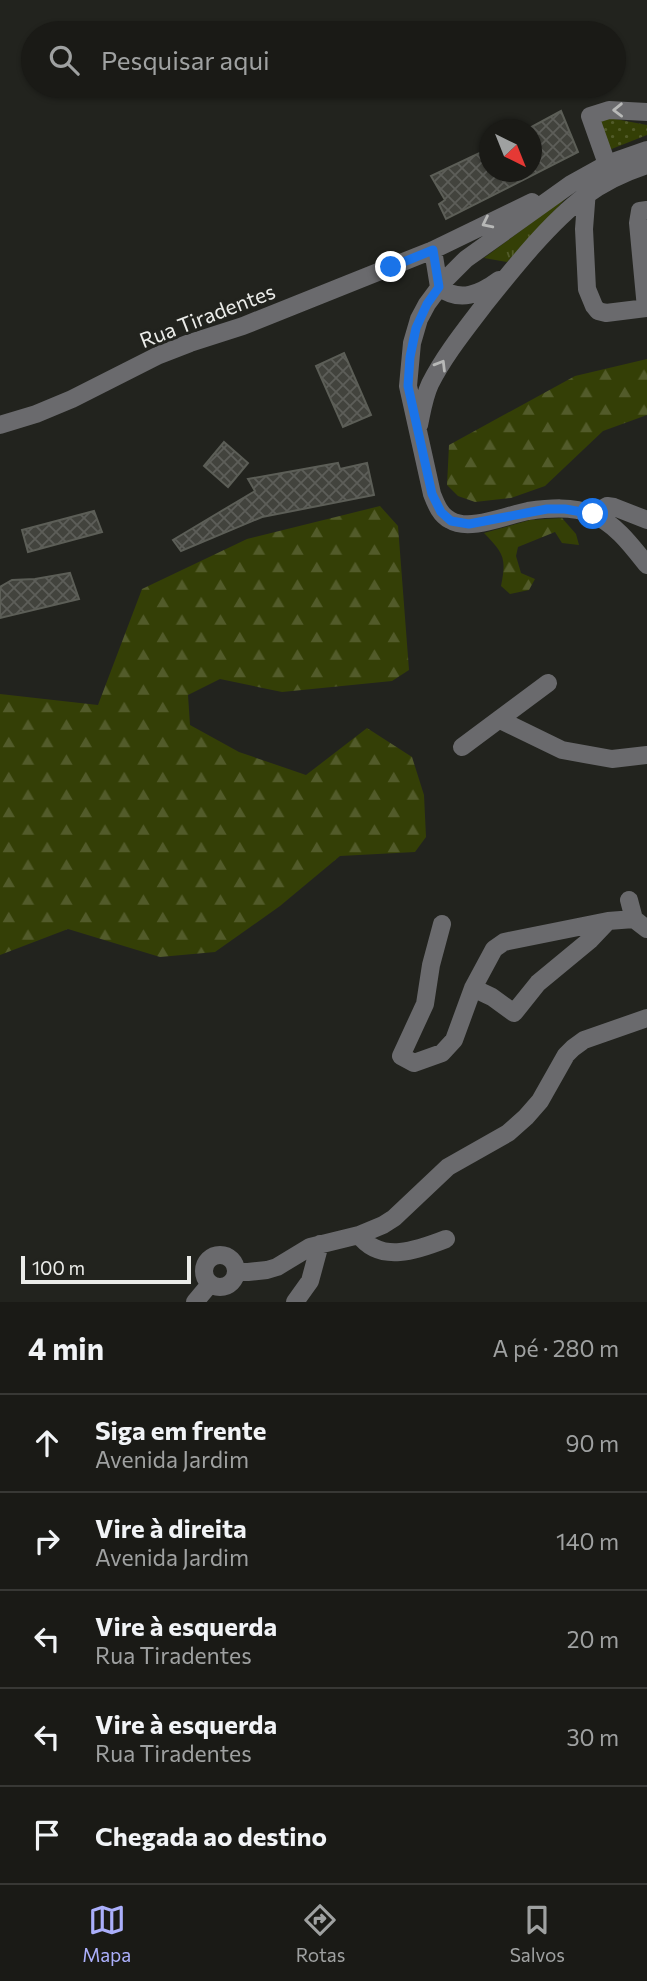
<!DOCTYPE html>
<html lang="pt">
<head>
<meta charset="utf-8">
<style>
	:root { --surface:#1a1a16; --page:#272723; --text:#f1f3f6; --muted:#9fa1a1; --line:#383835; --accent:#abaffb }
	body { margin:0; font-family:Commissioner,sans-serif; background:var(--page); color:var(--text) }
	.compass { position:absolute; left:479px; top:119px; width:63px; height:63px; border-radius:50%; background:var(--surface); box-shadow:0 2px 5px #0004; rotate:137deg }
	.scale { position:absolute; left:21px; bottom:18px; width:170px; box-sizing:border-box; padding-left:7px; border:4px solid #ebece9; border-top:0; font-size:19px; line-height:24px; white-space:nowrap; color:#ebece9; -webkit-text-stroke:5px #22231e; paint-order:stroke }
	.stop { position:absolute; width:21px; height:21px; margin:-16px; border:5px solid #1a73e8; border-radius:50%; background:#fff }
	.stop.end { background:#1a73e8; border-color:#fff; box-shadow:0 2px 7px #0008 }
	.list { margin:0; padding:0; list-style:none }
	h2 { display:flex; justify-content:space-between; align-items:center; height:91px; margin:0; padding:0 28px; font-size:30px }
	h2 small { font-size:23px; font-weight:400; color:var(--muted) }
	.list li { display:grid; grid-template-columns:46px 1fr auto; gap:21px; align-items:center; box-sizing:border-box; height:98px; padding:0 28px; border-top:2px solid var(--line) }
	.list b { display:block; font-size:26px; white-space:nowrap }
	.list p { margin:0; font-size:23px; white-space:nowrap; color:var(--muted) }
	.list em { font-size:23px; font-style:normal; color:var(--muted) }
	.icon { flex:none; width:38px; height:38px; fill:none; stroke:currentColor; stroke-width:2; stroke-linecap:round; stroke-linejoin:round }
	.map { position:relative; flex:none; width:647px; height:1302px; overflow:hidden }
	.search { position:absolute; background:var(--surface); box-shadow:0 2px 5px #0004; left:21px; right:21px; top:21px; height:77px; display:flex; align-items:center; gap:18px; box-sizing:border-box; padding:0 24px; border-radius:38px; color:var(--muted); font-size:26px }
	.sheet { height:581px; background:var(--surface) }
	nav { display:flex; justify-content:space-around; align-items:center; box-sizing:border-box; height:98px; border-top:2px solid var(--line); background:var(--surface); font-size:19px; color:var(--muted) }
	nav a { display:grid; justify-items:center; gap:4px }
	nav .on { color:var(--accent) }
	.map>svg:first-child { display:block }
	.grass { fill:url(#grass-tufts) }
	.forest { fill:url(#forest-firs) }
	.park { fill:url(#park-dots) }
	.building { fill:url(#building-cross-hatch); stroke:#5c5e57; stroke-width:2 }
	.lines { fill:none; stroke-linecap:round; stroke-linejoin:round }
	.minor { stroke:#6a6a6d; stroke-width:18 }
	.oneway { stroke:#b7b8b7 }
	.route { stroke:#1a73e8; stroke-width:9 }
	.labels { text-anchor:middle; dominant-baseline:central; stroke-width:6; stroke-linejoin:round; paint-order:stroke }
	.street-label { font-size:21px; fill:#ebece9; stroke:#22231e }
</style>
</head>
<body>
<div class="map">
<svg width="647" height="1302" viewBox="0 0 647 1302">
	<defs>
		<pattern id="grass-tufts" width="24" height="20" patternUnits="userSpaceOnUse" patternTransform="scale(1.75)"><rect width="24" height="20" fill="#343f06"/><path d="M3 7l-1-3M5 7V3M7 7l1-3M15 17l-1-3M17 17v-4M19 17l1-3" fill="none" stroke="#525b2a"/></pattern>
		<pattern id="forest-firs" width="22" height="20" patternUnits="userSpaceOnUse" patternTransform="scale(1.75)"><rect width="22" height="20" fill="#343f06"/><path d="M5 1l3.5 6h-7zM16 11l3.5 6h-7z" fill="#525b2a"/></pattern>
		<pattern id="park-dots" width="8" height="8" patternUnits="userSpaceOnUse" patternTransform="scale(1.75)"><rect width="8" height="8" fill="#343f06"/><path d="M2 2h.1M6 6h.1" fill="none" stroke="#525b2a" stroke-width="1.8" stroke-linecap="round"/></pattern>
		<pattern id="building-cross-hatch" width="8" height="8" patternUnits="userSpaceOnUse" patternTransform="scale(1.75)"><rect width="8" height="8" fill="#42433d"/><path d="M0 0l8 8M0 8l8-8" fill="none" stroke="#5d5e59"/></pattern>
	</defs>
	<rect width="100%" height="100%" fill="#22231e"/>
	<!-- grass -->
	<path class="grass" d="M569,195l-62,67 -23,-4z"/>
	<!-- forest -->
	<path class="forest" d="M647,359v56l-44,16 -58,55 -34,12 -36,4 -17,-6 -11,-11 2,-40 126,-69z
		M380,506l18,20 11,144 -17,11 -110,11 -62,-13 -32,16 2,30 49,27 67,23 61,-47 45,29 12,38 2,42 -11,15 -75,4 -60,50 -65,46 -55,5 -92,-28 -68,26v-261l98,11 44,-116 105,-50z
		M562,518l14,16 3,11 -17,-2 -7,-11 -37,15 -2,9 5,17 14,6 -6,11 -19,4 -9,-8c6,-29 2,-33 -17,-53l46,-13z"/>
	<!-- park -->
	<path class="park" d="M594,115l53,10v10l-43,17z"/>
	<!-- building -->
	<path class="building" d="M561,111l17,41 -132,67 -7,-15 6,-4 -14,-24 59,-28v24h42v-42h-6z
		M344,353l27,62 -28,12 -27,-61z
		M224,442l24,21 -20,24 -24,-21z
		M338,463l2,6 27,-6 7,32 -112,22 -81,34 -8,-11 82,-49 -7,-12z
		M94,511l8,21 -74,20 -6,-22z
		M70,573l9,26 -79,19v-31l12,-7 23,-1z"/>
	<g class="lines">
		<!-- minor -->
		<path class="minor" d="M647,150l-40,14 -36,20 -105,75 -22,22 -17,23 -8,15 -7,24 -4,43 24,108c4,10 8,21 18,26 19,12 57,-5 78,-9 21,-3 45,-5 64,3 23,9 40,32 55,51
			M607,164l-17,-48 19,-6 38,2
			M587,190l-3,39 3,60 7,17 4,5 8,2 41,-5
			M433,250l6,37
			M439,287c21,16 41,7 60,-7
			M646,308l-8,-85 2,-12 7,-1
			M0,425l36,-11 36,-15 87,-44 31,-12 53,-17 190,-76 99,-48
			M419,425c3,-14 5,-28 11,-41 14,-28 35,-54 54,-79 28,-35 65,-82 101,-109 19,-14 40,-24 62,-31
			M593,514l14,-8 7,1 33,13
			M500,720l62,30 50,9 35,-4
			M462,747l86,-64
			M629,900l5,19 13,10
			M442,924l-11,41 -6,39 -24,52 13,7 28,-10 12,-13 19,-52 21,-39 10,-7 104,-21 26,-2
			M473,988l19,9 22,16 24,-30 52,-43 18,-19
			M359,1235c21,29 59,15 87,4
			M204 1271a16 16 0 1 1 32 0a16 16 0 1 1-32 0Z
			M236,1271l12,1 19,-2 10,-3 33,-20 49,-12 24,-10 11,-7 54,-51 60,-34 18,-16 14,-16 26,-46 7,-7 11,-8 63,-22
			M195,1302l15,-18
			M295,1302l15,-21 10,-37"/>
	</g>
	<!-- one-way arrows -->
	<defs><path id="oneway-chevron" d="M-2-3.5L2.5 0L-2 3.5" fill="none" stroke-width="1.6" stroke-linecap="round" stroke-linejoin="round" transform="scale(1.75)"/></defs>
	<g class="oneway">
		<use href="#oneway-chevron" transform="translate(618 110) rotate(179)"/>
		<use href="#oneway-chevron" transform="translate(487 223) rotate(154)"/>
		<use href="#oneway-chevron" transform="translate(441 365) rotate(-59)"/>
	</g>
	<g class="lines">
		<!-- route -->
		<path class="route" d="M391,267l42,-17 6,37 -12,17 -11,24 -6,29 -2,29 24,108 9,18 10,9 18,3 78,-15h18l28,5"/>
	</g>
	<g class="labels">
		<!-- street labels -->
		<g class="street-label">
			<text transform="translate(207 315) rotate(-21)">Rua Tiradentes</text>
		</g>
	</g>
</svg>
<svg class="compass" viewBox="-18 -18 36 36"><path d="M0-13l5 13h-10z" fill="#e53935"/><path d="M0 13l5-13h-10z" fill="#9fa1a1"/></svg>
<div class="scale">100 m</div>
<div class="stop" style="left:593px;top:514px"></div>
<div class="stop end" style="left:391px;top:267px"></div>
<div class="search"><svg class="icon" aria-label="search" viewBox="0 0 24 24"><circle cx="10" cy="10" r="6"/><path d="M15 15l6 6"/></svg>Pesquisar aqui</div>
</div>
<section class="sheet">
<h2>4 min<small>A pé · 280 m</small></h2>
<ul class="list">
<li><svg class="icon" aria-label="ahead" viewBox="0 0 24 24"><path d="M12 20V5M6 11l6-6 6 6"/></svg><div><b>Siga em frente</b><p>Avenida Jardim</p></div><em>90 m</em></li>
<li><svg class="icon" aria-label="right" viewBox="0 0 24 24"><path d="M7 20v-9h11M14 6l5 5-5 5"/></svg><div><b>Vire à direita</b><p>Avenida Jardim</p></div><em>140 m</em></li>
<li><svg class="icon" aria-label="left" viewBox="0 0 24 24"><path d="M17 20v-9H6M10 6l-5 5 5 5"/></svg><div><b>Vire à esquerda</b><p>Rua Tiradentes</p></div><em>20 m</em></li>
<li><svg class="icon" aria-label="left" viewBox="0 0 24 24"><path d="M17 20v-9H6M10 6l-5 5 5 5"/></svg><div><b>Vire à esquerda</b><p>Rua Tiradentes</p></div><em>30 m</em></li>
<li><svg class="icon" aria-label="arrive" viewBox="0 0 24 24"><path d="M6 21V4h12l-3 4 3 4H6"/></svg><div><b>Chegada ao destino</b></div></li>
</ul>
</section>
<nav>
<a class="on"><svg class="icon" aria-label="map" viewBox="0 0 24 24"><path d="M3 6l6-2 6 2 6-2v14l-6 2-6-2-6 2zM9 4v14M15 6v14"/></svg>Mapa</a>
<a><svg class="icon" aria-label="directions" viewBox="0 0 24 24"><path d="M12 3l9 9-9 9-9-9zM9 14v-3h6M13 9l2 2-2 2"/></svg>Rotas</a>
<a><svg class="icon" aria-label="saved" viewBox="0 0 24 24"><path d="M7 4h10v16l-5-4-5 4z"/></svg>Salvos</a>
</nav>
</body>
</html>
